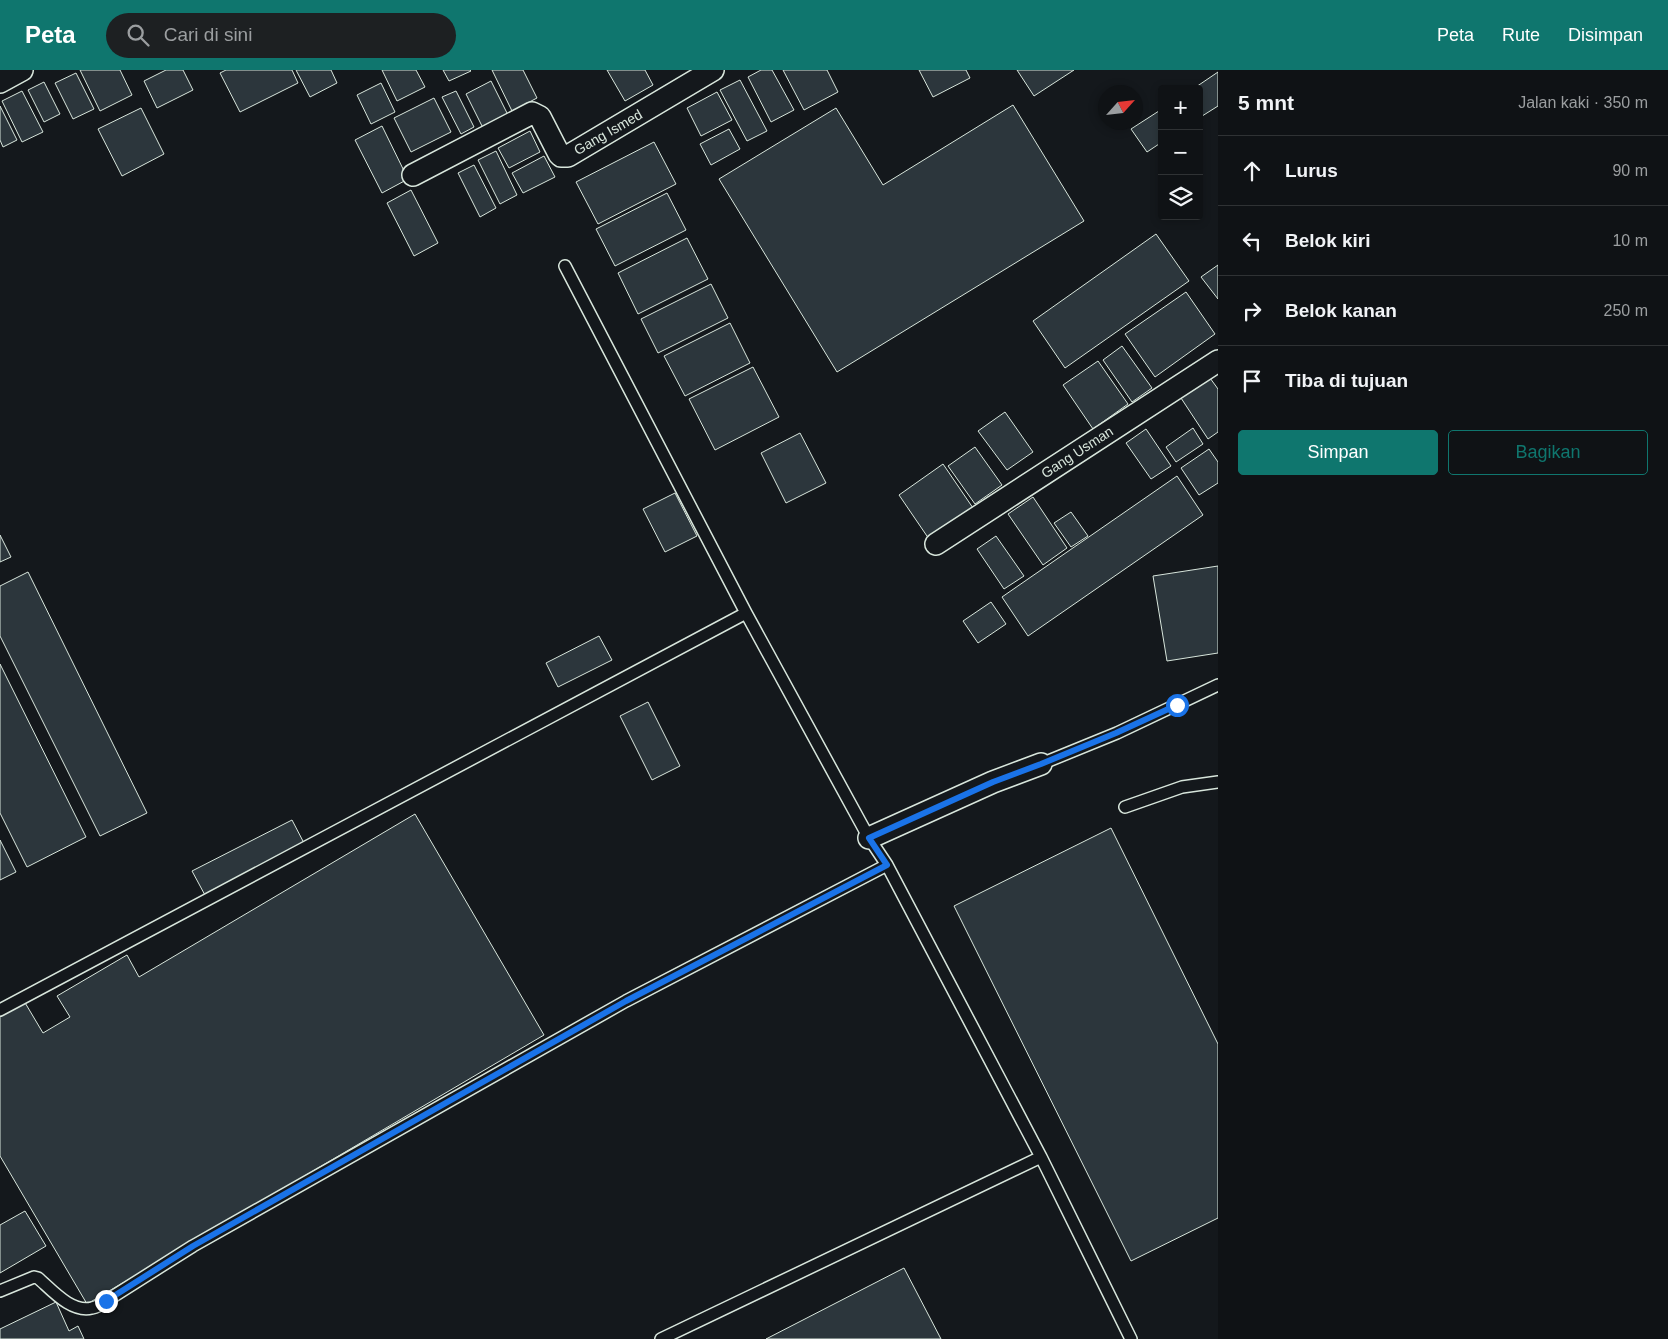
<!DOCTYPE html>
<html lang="id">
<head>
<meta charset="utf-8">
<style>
	:root { --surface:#0f1215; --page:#1d2022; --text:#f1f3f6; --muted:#9b9ea0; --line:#2f3234; --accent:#0f766e }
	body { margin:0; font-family:Arial,sans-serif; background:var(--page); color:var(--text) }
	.controls { position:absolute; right:15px; top:15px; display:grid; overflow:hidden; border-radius:5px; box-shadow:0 2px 8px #0003 }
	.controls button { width:45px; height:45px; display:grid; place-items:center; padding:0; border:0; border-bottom:1px solid var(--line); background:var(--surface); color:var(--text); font:25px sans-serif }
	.compass { position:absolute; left:1098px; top:15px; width:45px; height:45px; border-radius:50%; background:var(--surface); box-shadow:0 2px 8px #0003; rotate:63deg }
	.stop { position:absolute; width:15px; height:15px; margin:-11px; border:4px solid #1a73e8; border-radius:50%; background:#fff }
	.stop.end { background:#1a73e8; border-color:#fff; box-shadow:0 1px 5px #0008 }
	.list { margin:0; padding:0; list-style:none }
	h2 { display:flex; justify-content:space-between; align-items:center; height:65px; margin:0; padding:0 20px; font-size:21px }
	h2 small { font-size:16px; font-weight:400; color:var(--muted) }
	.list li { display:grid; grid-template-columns:32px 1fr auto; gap:15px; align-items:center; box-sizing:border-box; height:70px; padding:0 20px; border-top:1px solid var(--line) }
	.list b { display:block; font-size:19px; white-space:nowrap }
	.list em { font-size:16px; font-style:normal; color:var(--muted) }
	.actions { display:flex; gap:10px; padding:15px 20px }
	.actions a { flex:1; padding:11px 0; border:1px solid var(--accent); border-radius:5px; text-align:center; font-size:18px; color:var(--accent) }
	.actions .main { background:var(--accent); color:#fff }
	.icon { flex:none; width:28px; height:28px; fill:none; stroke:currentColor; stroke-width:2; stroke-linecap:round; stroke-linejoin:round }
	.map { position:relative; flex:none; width:1218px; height:1269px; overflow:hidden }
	header { display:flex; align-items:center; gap:30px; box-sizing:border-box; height:70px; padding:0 25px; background:var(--accent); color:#fff }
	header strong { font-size:24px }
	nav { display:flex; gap:28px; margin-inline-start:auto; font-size:18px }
	.search { width:350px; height:45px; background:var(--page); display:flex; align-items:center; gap:12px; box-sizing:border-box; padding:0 18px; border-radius:28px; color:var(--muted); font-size:19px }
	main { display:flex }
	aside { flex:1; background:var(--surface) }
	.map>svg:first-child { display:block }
	.building { fill:#2c363c; stroke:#d8e6dc }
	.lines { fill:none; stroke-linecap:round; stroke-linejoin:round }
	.lane-casing { stroke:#d8e6dc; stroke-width:14 }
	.street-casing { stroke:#d8e6dc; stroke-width:24 }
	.lane { stroke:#14181c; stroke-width:11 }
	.street { stroke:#14181c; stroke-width:21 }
	.route { stroke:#1a73e8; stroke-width:6 }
	.labels { text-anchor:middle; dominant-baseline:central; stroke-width:4; stroke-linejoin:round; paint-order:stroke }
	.street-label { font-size:14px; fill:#d8e6dc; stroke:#14181c }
</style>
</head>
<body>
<header>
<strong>Peta</strong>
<div class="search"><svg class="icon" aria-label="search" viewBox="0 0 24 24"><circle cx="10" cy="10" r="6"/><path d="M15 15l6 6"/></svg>Cari di sini</div>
<nav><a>Peta</a><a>Rute</a><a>Disimpan</a></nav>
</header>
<main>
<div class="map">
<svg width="1218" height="1269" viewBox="0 0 1218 1269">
	<rect width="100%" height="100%" fill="#14181c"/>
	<!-- building -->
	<path class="building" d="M80,0h40l12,25 -32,16z
		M166,0h17l10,20 -36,18 -13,-27z
		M226,0h66l6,13 -58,29 -20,-39z
		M296,0h35l6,13 -27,14z
		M382,0h34l9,17 -28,14z
		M443,0h27l1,1 -22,10z
		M492,0h31l14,28 -25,13z
		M607,0h38l8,15 -28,16z
		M761,0h11l22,40 -23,12 -23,-45z
		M783,0h44l11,22 -34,18z
		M919,0h47l4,8 -37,19z
		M1017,0h57l-40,26z
		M1218,2v34l-19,12v-29h-6z
		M76,3l18,36 -21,10 -18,-36z
		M740,10l27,51 -20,10 -27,-51z
		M491,11l17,34 -25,13 -17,-34z
		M44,12l16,32 -16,8 -16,-32z
		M381,13l14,29 -24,12 -14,-29z
		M22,21l21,41 -21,10 -20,-41z
		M456,21l18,36 -13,7 -19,-37z
		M717,22l15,28 -31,16 -14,-28z
		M434,28l17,34 -40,20 -17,-34z
		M1013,35l71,116 -247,151 -118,-193 117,-71 47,77z
		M0,36l17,34 -14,7 -3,-7z
		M141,38l23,46 -42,22 -24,-47z
		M1162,39v33l-15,10 -16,-23z
		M382,56l26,53 -26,14 -27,-53z
		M729,59l11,20 -29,16 -11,-21z
		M530,61l10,21 -31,16 -11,-20z
		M654,72l22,42 -78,40 -22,-42z
		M496,81l21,44 -17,9 -22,-44z
		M544,86l11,21 -32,16 -11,-20z
		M474,95l22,43 -16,9 -22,-44z
		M411,120l27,53 -24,13 -27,-53z
		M667,123l19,37 -71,36 -19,-37z
		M1156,164l33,47 -124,87 -32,-47z
		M687,168l21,41 -70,35 -20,-41z
		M1218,195v34l-17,-22z
		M711,214l17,34 -70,35 -17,-34z
		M1186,222l29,42 -60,43 -30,-43z
		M730,253l20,40 -65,33 -21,-40z
		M1122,276l30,42 -20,14 -29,-42z
		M1098,291l30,43 -35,25 -30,-44z
		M753,297l26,50 -64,33 -26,-51z
		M1210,308l8,11v43l-10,7 -27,-41z
		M1005,342l28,40 -26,18 -29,-39z
		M1193,358l10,16 -27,18 -10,-15z
		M1146,359l25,37 -20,13 -25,-36z
		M800,363l26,50 -40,20 -25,-50z
		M975,377l27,38 -27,19 -27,-38z
		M1209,379l9,13v21l-19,12 -18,-27z
		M943,394l30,44 -44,31 -30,-44z
		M1177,406l26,39 -175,121 -26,-39z
		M675,423l22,43 -32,16 -22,-43z
		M1033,427l34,51 -24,17 -35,-51z
		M1071,442l17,24 -17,11 -17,-24z
		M0,465l11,22 -11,5z
		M996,466l28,40 -20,13 -27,-40z
		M1218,496v87l-51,8 -14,-85z
		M28,502l119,241 -47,23 -100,-200v-50z
		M991,532l15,22 -28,19 -15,-22z
		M599,566l13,24 -54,27 -12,-24z
		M0,594l86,173 -59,30 -27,-54z
		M648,632l32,64 -28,14 -32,-64z
		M415,744l129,221 -457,269 -87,-148v-140l24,-15 19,32 27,-16 -13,-21 70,-41 12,22z
		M292,750l13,25 -99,52 -14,-26z
		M1111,758l107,216v174l-87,43 -177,-355z
		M0,770l16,32 -16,8z
		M25,1141l21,35 -46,27v-48z
		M904,1198l37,71h-175z
		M56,1232l13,29 9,-5 6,13h-84v-10z"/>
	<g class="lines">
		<defs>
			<path id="lane" d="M565,196l181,347 123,225 18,27 154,292 90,182
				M1041,694l76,-31 101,-48
				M1125,737l57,-20 36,-5
				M0,940l746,-397
				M0,1221l34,-14 4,1c14,12 33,35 54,30 5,-1 10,-4 14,-7l87,-55 433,-245 261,-136
				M661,1269l380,-182"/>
			<path id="street" d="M0,12l22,-12
				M413,105l119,-62 8,4 19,37 2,2h7l145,-86
				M936,474l282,-183
				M869,768l124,-56 48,-18"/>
		</defs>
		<!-- lane casing -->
		<use href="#lane" class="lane-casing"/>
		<!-- street casing -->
		<use href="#street" class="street-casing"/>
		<!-- lane -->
		<use href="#lane" class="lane"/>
		<!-- street -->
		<use href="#street" class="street"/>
	</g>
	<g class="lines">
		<!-- route -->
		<path class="route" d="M106,1231l87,-55 433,-245 261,-136 -18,-27 124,-56 48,-18 75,-31 61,-28"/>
	</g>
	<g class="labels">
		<!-- street labels -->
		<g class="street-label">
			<text transform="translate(608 62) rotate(-30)">Gang Ismed</text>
			<text transform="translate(1077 382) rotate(-33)">Gang Usman</text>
		</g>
	</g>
</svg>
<div class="controls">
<button>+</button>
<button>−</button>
<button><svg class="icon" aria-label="layers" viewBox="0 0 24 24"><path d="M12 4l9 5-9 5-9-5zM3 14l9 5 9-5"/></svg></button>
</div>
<svg class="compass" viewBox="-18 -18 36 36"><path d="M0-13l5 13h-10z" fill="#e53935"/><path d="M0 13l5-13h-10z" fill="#9b9ea0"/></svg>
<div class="stop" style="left:1177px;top:635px"></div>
<div class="stop end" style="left:106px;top:1231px"></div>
</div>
<aside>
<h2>5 mnt<small>Jalan kaki · 350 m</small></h2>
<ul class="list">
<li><svg class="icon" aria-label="ahead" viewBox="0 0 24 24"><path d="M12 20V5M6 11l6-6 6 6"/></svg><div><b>Lurus</b></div><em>90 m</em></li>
<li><svg class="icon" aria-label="left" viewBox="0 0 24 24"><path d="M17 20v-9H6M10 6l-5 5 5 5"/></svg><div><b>Belok kiri</b></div><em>10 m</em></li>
<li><svg class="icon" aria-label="right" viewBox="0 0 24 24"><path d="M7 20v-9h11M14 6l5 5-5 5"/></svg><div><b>Belok kanan</b></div><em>250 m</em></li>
<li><svg class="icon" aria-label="arrive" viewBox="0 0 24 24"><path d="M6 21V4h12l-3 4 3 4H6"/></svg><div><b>Tiba di tujuan</b></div></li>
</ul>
<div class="actions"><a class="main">Simpan</a><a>Bagikan</a></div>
</aside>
</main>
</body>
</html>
